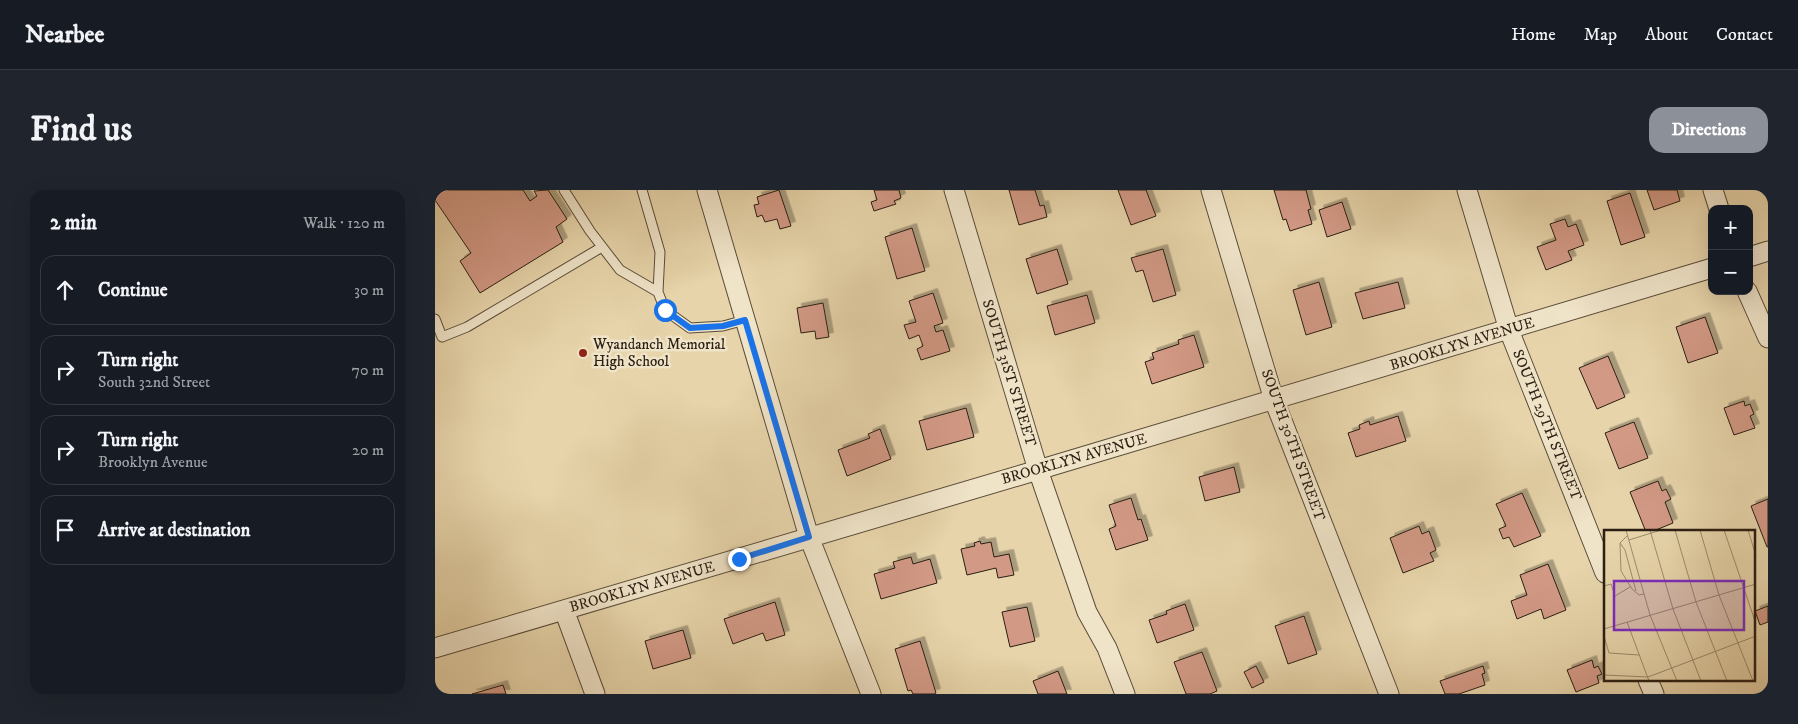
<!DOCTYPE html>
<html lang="en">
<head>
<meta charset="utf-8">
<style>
	:root { --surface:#171b24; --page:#20242c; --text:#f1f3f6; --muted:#9ea1a6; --line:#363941; --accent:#8c9099 }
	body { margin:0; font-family:"IM FELL DW Pica",serif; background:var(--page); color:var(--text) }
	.controls { position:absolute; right:15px; top:15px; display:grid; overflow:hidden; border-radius:10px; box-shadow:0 5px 20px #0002 }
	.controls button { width:45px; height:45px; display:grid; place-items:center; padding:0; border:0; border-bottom:1px solid var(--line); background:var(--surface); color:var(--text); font:25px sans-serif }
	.stop { position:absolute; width:15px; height:15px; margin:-11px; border:4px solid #1a73e8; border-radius:50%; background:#fff }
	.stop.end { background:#1a73e8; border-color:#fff; box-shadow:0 1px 5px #0008 }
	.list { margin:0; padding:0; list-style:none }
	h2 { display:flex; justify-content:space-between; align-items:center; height:65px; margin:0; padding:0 20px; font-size:21px }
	h2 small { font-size:16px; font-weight:400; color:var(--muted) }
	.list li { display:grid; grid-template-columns:32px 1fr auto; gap:15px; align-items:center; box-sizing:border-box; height:70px; margin:0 10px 10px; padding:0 10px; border:1px solid var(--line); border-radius:15px }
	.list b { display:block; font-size:19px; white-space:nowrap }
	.list p { margin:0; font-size:16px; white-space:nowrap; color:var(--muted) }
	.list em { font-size:16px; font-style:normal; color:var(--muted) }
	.icon { flex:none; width:28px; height:28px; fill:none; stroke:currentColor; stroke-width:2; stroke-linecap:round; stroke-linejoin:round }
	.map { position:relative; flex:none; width:1333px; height:504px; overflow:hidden; border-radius:15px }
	header { display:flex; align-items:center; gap:30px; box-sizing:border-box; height:70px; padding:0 25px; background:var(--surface); border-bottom:1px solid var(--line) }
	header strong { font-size:24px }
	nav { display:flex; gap:28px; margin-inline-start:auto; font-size:18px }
	.intro { display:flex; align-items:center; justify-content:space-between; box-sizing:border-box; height:120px; padding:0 30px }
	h1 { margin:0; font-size:35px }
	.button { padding:12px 22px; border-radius:15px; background:var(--accent); color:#fff; font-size:18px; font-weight:700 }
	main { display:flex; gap:30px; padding:0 30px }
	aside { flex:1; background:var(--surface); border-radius:15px; box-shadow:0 5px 20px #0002 }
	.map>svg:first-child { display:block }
	.building { fill:#d29985; stroke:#2b1e13; filter:url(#shadow) }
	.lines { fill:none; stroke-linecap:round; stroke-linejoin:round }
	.lane-casing { stroke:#5a4c39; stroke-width:11 }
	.street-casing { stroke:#5a4c39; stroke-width:21 }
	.lane { stroke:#efe3c8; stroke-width:9 }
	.street { stroke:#efe3c8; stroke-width:19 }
	.route { stroke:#1a73e8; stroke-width:6 }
	.poi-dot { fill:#8f2418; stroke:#efe3c8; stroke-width:2 }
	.labels { text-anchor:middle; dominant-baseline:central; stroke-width:5; stroke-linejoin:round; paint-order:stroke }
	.poi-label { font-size:15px; fill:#2b1e13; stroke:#efe3c8; text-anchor:start }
	.street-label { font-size:15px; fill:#2b1e13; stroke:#efe3c8 }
	.inset-road { fill:none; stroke:#9c8b6e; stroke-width:1 }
	.view { fill:#7b2cbf; fill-opacity:0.15; stroke:#7b2cbf; stroke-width:2.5 }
	.inset-edge { fill:none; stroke:#2b1e13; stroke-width:2.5 }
</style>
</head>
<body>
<header>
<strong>Nearbee</strong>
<nav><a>Home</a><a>Map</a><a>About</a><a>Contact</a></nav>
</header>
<div class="intro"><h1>Find us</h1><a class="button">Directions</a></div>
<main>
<aside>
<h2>2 min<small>Walk · 120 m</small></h2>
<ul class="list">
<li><svg class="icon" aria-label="ahead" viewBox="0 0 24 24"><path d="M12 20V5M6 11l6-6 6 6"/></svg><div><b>Continue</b></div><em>30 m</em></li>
<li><svg class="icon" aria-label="right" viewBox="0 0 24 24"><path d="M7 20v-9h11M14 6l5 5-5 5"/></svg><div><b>Turn right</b><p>South 32nd Street</p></div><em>70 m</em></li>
<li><svg class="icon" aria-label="right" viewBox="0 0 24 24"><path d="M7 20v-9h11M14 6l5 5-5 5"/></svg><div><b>Turn right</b><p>Brooklyn Avenue</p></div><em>20 m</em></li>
<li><svg class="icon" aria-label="arrive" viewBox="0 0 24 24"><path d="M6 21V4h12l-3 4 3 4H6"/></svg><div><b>Arrive at destination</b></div></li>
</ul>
</aside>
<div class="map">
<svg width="1333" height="504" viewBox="0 0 1333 504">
	<defs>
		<filter id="shadow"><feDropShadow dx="4.5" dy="-4.5" stdDeviation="0" flood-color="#0004"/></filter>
	</defs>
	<rect width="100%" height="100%" fill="#e7d4aa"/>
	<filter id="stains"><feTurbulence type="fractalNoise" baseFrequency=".004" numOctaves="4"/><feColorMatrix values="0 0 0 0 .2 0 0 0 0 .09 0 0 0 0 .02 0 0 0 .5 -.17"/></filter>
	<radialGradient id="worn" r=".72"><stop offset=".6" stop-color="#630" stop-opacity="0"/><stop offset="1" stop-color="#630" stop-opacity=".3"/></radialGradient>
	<!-- building -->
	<path class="building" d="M0,0h88l7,11 7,-5 -3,-5 14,-1 19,29 -11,8 7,15 -83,51 -20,-32 11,-8 -36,-53z
		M344,0l12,36 -11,3 -3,-10 -12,3 -3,-7 -5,2 -3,-12 5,-1 -2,-7z
		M439,0h25l2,8 -7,3 2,3 -22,7 -3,-9 6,-2z
		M574,0h26l5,16 4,-1 3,12 -28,8z
		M683,0h28l10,26 -25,9z
		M839,0h32l5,19 -3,1 4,14 -22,7 -4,-12 -3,1z
		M1212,0h30l3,11 -26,9z
		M1195,3l15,44 -24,8 -14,-44z
		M907,12l9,27 -24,8 -8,-27z
		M1130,29l3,8 8,-3 8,21 -16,6 4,9 -26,10 -9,-23 19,-7 -6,-16z
		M477,38l13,43 -28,8 -12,-42z
		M622,59l11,35 -31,10 -11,-35z
		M728,59l13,46 -23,7 -10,-32 -7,2 -5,-14z
		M884,92l13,45 -26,8 -13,-45z
		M963,92l7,26 -42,11 -8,-26z
		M498,103l10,30 -9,3 2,6 7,-2 7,21 -29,9 -4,-11 6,-3 -4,-11 -10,4 -5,-14 12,-3 -7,-21z
		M652,105l8,28 -40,12 -8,-29z
		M388,113l6,34 -13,2 -1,-8 -14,2 -4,-25z
		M1270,127l13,36 -30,10 -12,-36z
		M759,145l10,32 -52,17 -7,-22 9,-3 -2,-6 27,-9 -1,-4z
		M1173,166l17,41 -28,12 -18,-41z
		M1309,211l1,5 5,-2 4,10 -4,2 5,12 -21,7 -10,-27z
		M531,218l8,29 -47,13 -8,-29z
		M963,226l8,25 -50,16 -8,-24 12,-4 -1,-4 10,-4 1,4z
		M1199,232l14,36 -29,11 -14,-36z
		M445,239l11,30 -44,17 -9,-26 32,-12 -2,-4z
		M799,277l6,25 -35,9 -6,-24z
		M1223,291l4,10 4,-2 5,10 -6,3 8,21 -22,9h-5l-16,-40z
		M1087,303l19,43 -27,11 -5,-10 -6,2 -4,-10 7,-3 -10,-22z
		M696,308l7,22 3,-1 7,21 -32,10 -7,-21 7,-3 -7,-21z
		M1333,309v48h-1l-16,-41z
		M984,336l3,8 7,-3 7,19 -6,3 4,8 -31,12 -13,-35z
		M545,351l1,3 10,-2 3,15 15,-3 5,21 -16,3 -2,-10 -29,7 -6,-26 14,-3 -1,-3z
		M476,367l2,7 17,-5 7,24 -56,16 -7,-25 21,-6 -2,-6z
		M1113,374l18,46 -22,9 -3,-10 -24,10 -6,-18 16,-6 -7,-20z
		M340,412l10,33 -19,6 -3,-8 -30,11 -9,-25z
		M750,414l9,26 -37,13 -8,-23 18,-6 -1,-3z
		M1333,416v16l-8,3 -5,-14z
		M592,417l8,34 -25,6 -8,-35z
		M869,426l13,38 -29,10 -13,-38z
		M248,440l8,28 -38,11 -8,-28z
		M485,451l16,52 -2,1h-21l-2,-4 -3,1 -13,-42z
		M767,462l15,39 -7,3h-24l-12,-32z
		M1157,470l2,8 4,-2 4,8 -5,2 2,7 -23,9 -9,-22z
		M821,476l8,16 -12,6 -8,-16z
		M1048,476l2,7 -3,1 3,11 -26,9h-14l-5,-13z
		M623,481l9,23h-29l-5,-13z
		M68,495l3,9h-34z"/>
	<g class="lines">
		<defs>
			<path id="lane" d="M129,0l26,41 30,39 38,22
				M207,0l18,62 -2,40 7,18 25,18 33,-2 22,-6
				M0,129l7,18 25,-10 135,-80"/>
			<path id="street" d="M272,0l102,347 62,157
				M519,0l84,280 49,142 20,36 18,46
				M776,0l63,210 115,294
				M1032,0l42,140 96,243
				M1278,0l6,19
				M1314,67l19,-6
				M1312,101l21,47
				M129,420l31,84
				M0,458l603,-178 674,-202
				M1213,490l6,14"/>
		</defs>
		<!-- lane casing -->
		<use href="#lane" class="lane-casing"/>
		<!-- street casing -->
		<use href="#street" class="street-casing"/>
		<!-- lane -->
		<use href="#lane" class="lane"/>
		<!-- street -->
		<use href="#street" class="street"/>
	</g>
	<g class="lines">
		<!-- route -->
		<path class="route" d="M230,120l25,18 33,-2 22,-6 64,217 -70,22"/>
	</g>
	<!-- markers -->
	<circle class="poi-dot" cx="148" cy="163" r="5"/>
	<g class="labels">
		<!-- poi labels -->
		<g class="poi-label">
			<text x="158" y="154">Wyandanch Memorial<tspan x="158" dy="17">High School</tspan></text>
		</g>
		<!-- street labels -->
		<g class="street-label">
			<text transform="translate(1027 154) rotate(-17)">BROOKLYN AVENUE</text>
			<text transform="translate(574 183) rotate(73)">SOUTH 31ST STREET</text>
			<text transform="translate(1112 235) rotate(68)">SOUTH 29TH STREET</text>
			<text transform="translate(858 255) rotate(70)">SOUTH 30TH STREET</text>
			<text transform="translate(639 269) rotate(-16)">BROOKLYN AVENUE</text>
			<text transform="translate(207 397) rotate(-16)">BROOKLYN AVENUE</text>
		</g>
	</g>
	<!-- overview -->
	<g transform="translate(1169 340)">
		<rect width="151" height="151" fill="#e7d4aa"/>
		<path class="inset-road" d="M22,0l24,85 27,66M46,0l23,79 28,72M71,0l21,72 31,79M96,0l19,65 34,86M120,0l32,94M144,0l8,26M23,6l-7,7 1,28 11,18 7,6 5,-1M25,10l32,-10M16,13l5,7 11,41M0,56l7,-2 4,12 15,-9M23,92l22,59M0,99l152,-45M0,106l5,17 30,2M0,145l44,2 108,-41"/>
		<path class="view" d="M10,51h130v49h-130z"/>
		<rect width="151" height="151" class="inset-edge"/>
	</g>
	<rect width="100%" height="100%" filter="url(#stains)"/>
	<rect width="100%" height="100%" fill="url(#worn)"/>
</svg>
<div class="controls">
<button>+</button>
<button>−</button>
</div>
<div class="stop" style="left:230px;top:120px"></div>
<div class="stop end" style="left:304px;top:369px"></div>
</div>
</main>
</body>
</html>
